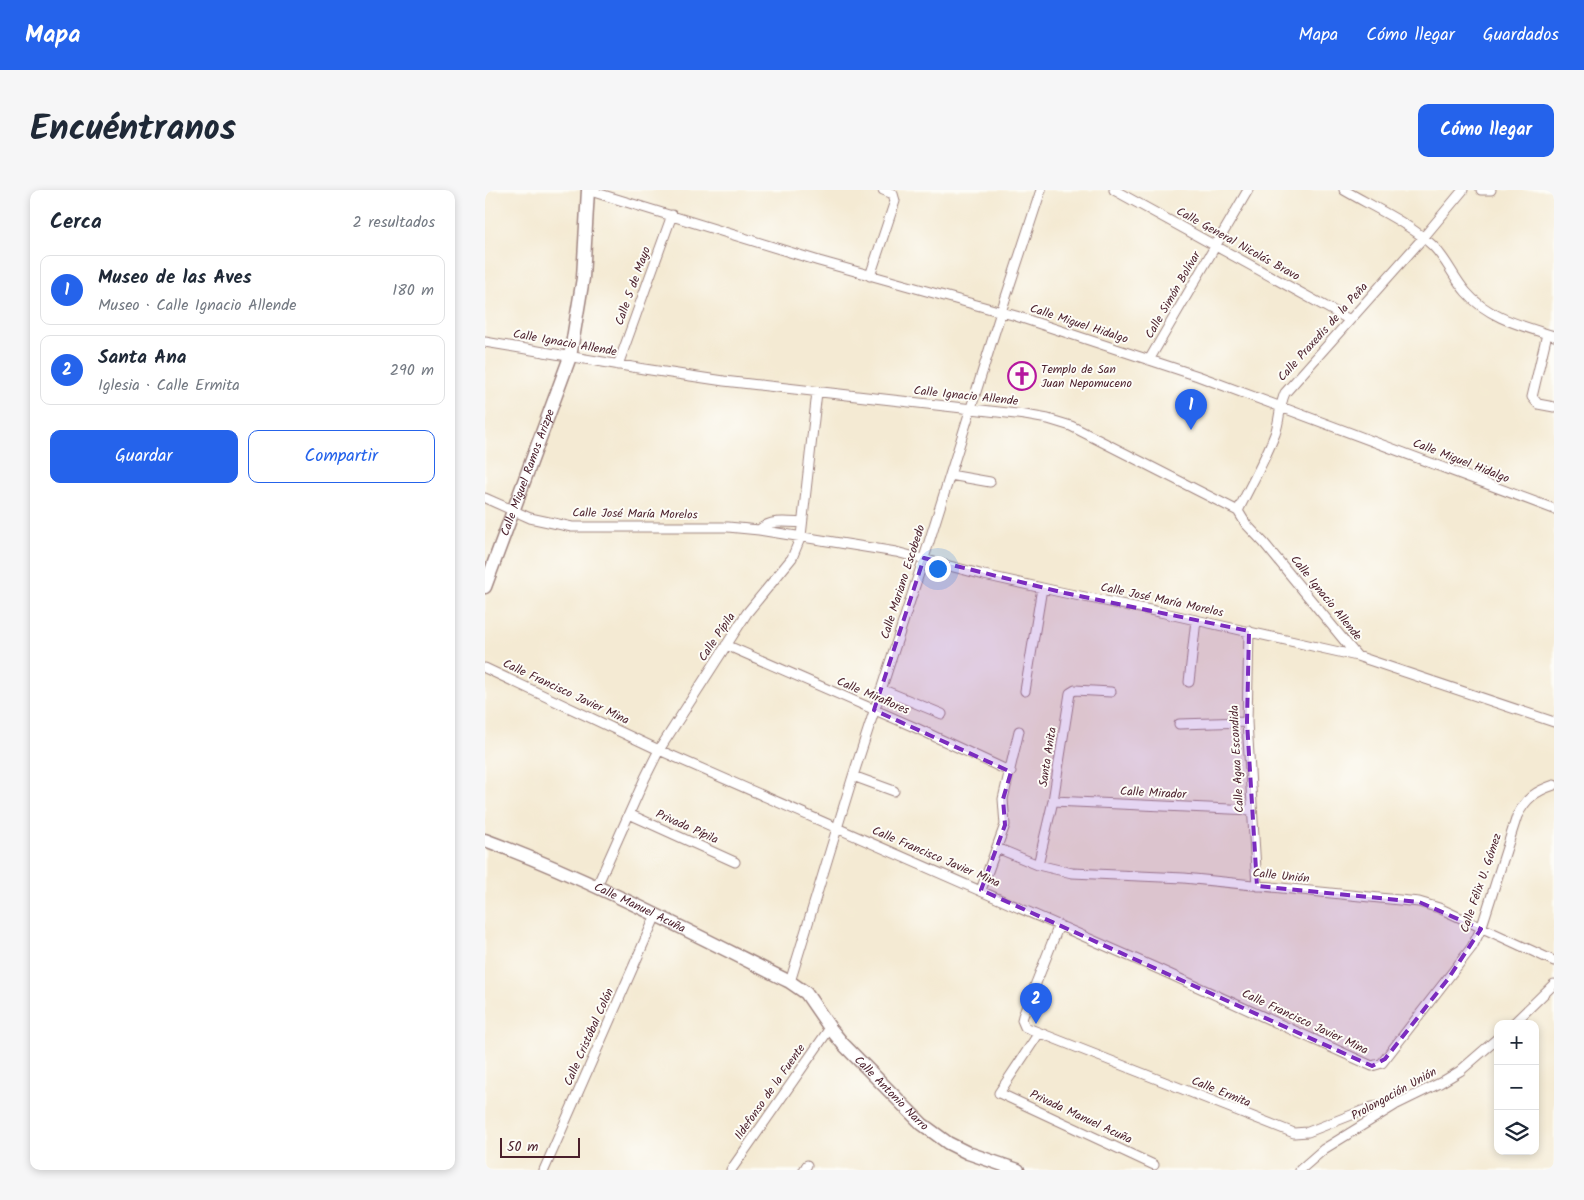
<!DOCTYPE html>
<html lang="es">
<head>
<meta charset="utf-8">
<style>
	:root { --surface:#fff; --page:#f6f6f7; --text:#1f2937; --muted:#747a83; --line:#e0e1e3; --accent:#2563eb }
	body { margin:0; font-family:Kalam,sans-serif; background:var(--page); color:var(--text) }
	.controls { position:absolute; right:15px; bottom:15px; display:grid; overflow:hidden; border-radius:10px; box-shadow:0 2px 8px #0003 }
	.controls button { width:45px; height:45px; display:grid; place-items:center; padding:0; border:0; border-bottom:1px solid var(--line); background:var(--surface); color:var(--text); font:25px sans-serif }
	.scale { position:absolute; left:15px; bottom:12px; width:80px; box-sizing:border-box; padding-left:5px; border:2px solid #4a1f2b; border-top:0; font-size:14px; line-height:18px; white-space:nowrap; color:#4a1f2b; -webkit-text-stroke:4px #fdfcf7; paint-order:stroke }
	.you { position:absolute; left:452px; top:378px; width:18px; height:18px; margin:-12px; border:4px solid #fff; border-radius:50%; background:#1a73e8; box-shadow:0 0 0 8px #1a73e833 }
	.badge { display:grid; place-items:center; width:32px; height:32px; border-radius:50%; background:var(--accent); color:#fff; font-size:16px; font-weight:700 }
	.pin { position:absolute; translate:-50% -41px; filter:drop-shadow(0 1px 2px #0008) }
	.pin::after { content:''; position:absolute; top:26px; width:18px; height:15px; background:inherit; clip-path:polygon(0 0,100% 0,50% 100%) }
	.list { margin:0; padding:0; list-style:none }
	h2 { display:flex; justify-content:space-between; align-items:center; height:65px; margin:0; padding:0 20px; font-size:21px }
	h2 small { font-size:16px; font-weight:400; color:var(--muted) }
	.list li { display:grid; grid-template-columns:32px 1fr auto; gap:15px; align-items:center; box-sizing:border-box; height:70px; margin:0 10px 10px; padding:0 10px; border:1px solid var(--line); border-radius:10px }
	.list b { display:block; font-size:19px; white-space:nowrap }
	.list p { margin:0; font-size:16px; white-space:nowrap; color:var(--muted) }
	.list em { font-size:16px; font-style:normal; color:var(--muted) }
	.actions { display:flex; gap:10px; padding:15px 20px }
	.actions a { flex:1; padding:11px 0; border:1px solid var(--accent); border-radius:10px; text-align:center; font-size:18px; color:var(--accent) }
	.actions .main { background:var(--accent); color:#fff }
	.icon { flex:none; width:28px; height:28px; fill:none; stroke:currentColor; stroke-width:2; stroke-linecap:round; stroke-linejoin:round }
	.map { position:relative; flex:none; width:1069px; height:980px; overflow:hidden; border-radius:10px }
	header { display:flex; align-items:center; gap:30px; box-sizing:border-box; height:70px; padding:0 25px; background:var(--accent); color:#fff }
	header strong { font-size:24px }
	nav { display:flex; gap:28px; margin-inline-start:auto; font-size:18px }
	.intro { display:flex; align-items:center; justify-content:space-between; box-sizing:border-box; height:120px; padding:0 30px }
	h1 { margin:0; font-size:35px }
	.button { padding:12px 22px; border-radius:10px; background:var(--accent); color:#fff; font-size:18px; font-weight:700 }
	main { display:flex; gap:30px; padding:0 30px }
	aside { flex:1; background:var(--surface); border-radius:10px; box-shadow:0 2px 8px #0003 }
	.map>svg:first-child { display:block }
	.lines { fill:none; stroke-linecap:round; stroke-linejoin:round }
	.street-casing { stroke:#9f847f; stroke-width:11 }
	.secondary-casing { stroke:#9f847f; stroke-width:15 }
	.street { stroke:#fff; stroke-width:9 }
	.secondary { stroke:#fff; stroke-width:12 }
	.marked { fill:#7b2cbf; fill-opacity:0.2; stroke:#7b2cbf; stroke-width:4; stroke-dasharray:10 6; stroke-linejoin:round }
	.labels { text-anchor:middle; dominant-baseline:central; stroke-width:4; stroke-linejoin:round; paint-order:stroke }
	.street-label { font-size:12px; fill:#4a1f2b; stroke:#fdfcf7 }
	.poi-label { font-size:12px; fill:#4a1f2b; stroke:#fdfcf7; text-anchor:start }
</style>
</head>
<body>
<header>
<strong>Mapa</strong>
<nav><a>Mapa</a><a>Cómo llegar</a><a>Guardados</a></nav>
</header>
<div class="intro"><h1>Encuéntranos</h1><a class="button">Cómo llegar</a></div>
<main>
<aside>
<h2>Cerca<small>2 resultados</small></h2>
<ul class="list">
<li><span class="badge">1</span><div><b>Museo de las Aves</b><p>Museo · Calle Ignacio Allende</p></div><em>180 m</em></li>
<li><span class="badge">2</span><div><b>Santa Ana</b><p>Iglesia · Calle Ermita</p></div><em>290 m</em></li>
</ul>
<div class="actions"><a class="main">Guardar</a><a>Compartir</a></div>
</aside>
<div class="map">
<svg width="1069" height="980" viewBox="0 0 1069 980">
	<rect width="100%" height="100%" fill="#fdfcf7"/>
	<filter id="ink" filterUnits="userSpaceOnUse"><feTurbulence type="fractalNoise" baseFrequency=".02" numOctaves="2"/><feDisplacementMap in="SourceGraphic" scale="10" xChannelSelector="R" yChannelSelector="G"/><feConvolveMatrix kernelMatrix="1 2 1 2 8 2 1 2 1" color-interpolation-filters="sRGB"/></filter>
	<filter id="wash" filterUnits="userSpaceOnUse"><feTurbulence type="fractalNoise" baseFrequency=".0096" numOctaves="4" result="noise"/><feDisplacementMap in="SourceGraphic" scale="20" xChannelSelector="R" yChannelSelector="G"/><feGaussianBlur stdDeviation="1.12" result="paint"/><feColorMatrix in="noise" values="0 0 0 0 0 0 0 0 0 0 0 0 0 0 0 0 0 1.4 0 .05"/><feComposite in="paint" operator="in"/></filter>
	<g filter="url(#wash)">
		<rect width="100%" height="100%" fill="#f4ead3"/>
	</g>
	<g filter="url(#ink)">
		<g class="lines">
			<defs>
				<path id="street" d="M102,0l232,71 197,55 182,60 356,133
					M629,0l236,130
					M859,0c27,16 65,33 88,55 14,13 21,32 34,47 22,26 57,34 88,44
					M996,0h10
					M385,86l25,-75 -2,-7 -10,-4
					M1062,144l-15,63 6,7 16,3
					M0,152l159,27 80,12 301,34 23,4 23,7 167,85 8,13 18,19 93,113
					M664,170l99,-170
					M133,175l54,-150
					M465,285l40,7
					M0,308l45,20 42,9h156l31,3 137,22 88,23 81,18 95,19 197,44 197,66
					M753,321c12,-25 27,-51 37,-77 5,-14 4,-28 10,-41l138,-155 40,-48
					M274,340c12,-11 28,-8 43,-7
					M764,441l-2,91 10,164
					M241,455l188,82 97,45
					M0,478l174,82 497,218 216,98 10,-3 90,-116 9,-18 36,-113c9,-18 19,-25 37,-31
					M704,492l7,-62
					M396,499l61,25
					M540,501l17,-103
					M694,534l68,-2
					M368,586l41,15
					M568,611l199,9
					M144,624l106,48
					M512,658l41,17 34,8 112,5 235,24 20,6 115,53
					M553,675l15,-64 17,-108 5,-3 36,2
					M112,696l48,-108 14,-28 88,-137 45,-55 9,-22 16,-144
					M496,700l24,-65 -2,-26 16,-68
					M574,735l-36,91 -1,4 3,7 269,106 14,-1 64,-25 25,-3
					M305,792l63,-206 71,-218 77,-246 40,-122
					M1028,834l41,-40
					M554,843l-40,60 155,72
					M59,980l112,-255
					M246,980l99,-142
					M319,980l3,-5
					M815,980l24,-21 73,-45 43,-21 20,-12 38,-33"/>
				<g id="secondary">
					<path id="s1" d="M0,397l85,-230 13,-79 5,-88"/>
					<path id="s2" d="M0,650c105,39 205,92 305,142l16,11 24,35 13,16 79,80 26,19 20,10 50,17"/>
				</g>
			</defs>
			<!-- street casing -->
			<use href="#street" class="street-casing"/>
			<!-- secondary casing -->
			<use href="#secondary" class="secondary-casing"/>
			<!-- street -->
			<use href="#street" class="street"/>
			<!-- secondary -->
			<use href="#secondary" class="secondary"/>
		</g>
	</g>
	<!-- marked area -->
	<path class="marked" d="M439,368l141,35 184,38 -2,91 10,164 162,16 62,27 -33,50 -63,80 -13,7 -391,-176 24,-65 -2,-26 8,-27 -137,-62z"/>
	<!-- icons -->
	<defs>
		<symbol id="church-ring" viewBox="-11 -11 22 22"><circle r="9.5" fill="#fdfcf7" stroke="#b5179e" stroke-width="1.5"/><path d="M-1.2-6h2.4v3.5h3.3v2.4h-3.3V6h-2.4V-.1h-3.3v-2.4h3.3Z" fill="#b5179e"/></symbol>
	</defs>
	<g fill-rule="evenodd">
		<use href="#church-ring" x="521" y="170" width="32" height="32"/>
	</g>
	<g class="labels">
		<!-- street labels -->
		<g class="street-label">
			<text transform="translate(753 54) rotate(29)">Calle General Nicolás Bravo</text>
			<text transform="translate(148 96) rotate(-70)">Calle 5 de Mayo</text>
			<text transform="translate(688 105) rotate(-60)">Calle Simón Bolívar</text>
			<text transform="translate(594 134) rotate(18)">Calle Miguel Hidalgo</text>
			<text transform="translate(838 142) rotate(-48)">Calle Praxedis de la Peña</text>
			<text transform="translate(80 153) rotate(10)">Calle Ignacio Allende</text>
			<text transform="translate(481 206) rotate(6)">Calle Ignacio Allende</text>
			<text transform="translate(976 271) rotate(21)">Calle Miguel Hidalgo</text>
			<text stroke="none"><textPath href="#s1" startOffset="122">Calle Miguel Ramos Arizpe</textPath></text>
			<text transform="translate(150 324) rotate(1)">Calle José María Morelos</text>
			<text transform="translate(418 392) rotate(-72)">Calle Mariano Escobedo</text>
			<text transform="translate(841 408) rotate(51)">Calle Ignacio Allende</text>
			<text transform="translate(677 410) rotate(12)">Calle José María Morelos</text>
			<text transform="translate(232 447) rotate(-56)">Calle Pípila</text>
			<text transform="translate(81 502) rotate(25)">Calle Francisco Javier Mina</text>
			<text transform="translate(388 506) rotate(23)">Calle Miraflores</text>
			<text transform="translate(563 567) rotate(-81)">Santa Anita</text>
			<text transform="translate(752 569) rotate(-93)">Calle Agua Escondida</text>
			<text transform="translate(668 603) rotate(3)">Calle Mirador</text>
			<text transform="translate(202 637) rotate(24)">Privada Pípila</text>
			<text transform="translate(451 667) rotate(23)">Calle Francisco Javier Mina</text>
			<text transform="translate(796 686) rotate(6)">Calle Unión</text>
			<text transform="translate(996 693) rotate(-71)">Calle Félix U. Gómez</text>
			<text stroke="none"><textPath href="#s2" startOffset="169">Calle Manuel Acuña</textPath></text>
			<text transform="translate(820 832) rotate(25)">Calle Francisco Javier Mina</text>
			<text transform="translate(104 847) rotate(-66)">Calle Cristóbal Colón</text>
			<text transform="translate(285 902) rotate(-55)">Ildefonso de la Fuente</text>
			<text stroke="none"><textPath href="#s2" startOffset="488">Calle Antonio Narro</textPath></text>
			<text transform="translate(736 902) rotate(22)">Calle Ermita</text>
			<text transform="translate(909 904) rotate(-29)">Prolongación Unión</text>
			<text transform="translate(596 927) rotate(25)">Privada Manuel Acuña</text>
		</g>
		<!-- poi labels -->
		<g class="poi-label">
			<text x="556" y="179">Templo de San<tspan x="556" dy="14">Juan Nepomuceno</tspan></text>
		</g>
	</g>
</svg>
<div class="controls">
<button>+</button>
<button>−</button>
<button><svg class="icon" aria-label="layers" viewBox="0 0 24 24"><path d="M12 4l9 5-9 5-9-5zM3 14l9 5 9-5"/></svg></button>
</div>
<div class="scale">50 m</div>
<div class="you"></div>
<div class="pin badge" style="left:706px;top:240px">1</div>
<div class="pin badge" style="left:551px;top:834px">2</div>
</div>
</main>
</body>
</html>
